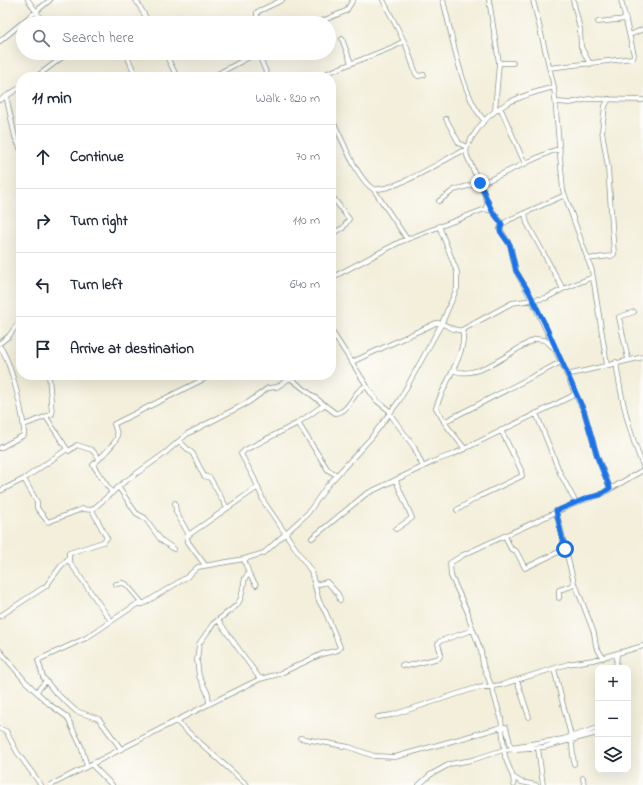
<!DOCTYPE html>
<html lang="en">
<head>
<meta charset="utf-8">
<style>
	:root { --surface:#fff; --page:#f2f2f3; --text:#1f2937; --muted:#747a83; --line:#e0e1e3 }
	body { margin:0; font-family:"Indie Flower",sans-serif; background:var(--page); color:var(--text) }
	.controls { position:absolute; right:12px; bottom:12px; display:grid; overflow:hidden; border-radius:8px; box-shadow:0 4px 16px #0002 }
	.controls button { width:36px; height:36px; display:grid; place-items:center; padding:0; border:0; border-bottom:1px solid var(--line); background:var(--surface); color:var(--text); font:20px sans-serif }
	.stop { position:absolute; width:12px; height:12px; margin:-9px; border:3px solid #1a73e8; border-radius:50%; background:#fff }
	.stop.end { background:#1a73e8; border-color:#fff; box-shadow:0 1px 4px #0008 }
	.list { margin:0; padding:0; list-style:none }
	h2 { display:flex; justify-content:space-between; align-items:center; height:52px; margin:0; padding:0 16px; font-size:17px }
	h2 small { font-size:13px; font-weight:400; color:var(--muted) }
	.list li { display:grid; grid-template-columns:26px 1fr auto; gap:12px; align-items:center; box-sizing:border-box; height:64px; padding:0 16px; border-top:1px solid var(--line) }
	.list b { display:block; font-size:15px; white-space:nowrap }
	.list em { font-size:13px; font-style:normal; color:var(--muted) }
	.icon { flex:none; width:22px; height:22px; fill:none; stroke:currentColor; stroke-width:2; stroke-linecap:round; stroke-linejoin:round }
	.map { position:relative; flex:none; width:643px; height:785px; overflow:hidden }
	.search { position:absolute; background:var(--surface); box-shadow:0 4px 16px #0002; left:16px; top:16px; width:320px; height:44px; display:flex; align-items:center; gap:10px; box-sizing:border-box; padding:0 14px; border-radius:22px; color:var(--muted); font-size:15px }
	.panel { position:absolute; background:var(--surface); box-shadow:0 4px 16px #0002; left:16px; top:72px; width:320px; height:308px; border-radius:16px }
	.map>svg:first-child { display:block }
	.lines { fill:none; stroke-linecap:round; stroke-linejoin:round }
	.minor-casing { stroke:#899688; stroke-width:5.5 }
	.minor { stroke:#fff; stroke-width:4 }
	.route { stroke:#1a73e8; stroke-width:5 }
</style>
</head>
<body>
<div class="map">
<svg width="643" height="785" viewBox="0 0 643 785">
	<rect width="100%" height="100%" fill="#fdfcf7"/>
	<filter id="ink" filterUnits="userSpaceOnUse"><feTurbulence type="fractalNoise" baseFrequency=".025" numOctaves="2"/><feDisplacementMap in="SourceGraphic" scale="8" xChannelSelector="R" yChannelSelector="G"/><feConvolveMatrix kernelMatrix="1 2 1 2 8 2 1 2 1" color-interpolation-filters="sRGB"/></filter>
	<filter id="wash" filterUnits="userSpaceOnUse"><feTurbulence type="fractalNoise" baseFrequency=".012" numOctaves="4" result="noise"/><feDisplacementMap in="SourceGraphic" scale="16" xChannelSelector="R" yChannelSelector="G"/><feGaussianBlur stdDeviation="0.9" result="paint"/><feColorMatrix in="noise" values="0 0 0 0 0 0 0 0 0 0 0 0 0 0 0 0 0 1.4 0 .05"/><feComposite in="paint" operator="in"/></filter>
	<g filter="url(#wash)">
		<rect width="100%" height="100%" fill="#f3efdb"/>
	</g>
	<g filter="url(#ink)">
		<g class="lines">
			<defs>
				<path id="minor" d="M28,0l16,23
					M136,0l13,23
					M383,0l23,45 10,29 2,2 6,-1
					M443,0c9,34 18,93 40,119
					M489,0l10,63 -4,47
					M533,0l21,87 9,103 29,81 15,94
					M573,0l7,29 1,18 9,17
					M598,22l28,-3
					M257,23v-11l25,-12
					M317,23l29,-12 7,-11
					M630,35l13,-6
					M342,39l9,24
					M0,41l50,-41
					M126,53l10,24
					M165,53l12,24
					M258,53l10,24
					M167,57l11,-4
					M499,63h14
					M549,68l84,-10 1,-3 -13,-55
					M36,77l32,-24
					M212,77l45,-24
					M317,77l76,-30 11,-6
					M8,95l-1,5 8,37 6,13
					M0,100l21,-13
					M556,102l14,1 19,-4 54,1
					M500,107l25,57
					M331,118c11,18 24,59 42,71 21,3 69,-28 89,-38h4
					M446,119l13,24 7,4
					M374,190l33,49
					M331,195l18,24 -6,9 -12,6
					M439,201l15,-11 35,-10 63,-29 8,-2
					M485,209l3,-7 -21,-46c-2,-9 2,-13 6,-20 19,-32 47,-40 81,-49
					M492,210l10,14
					M525,213l2,10 36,66 30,-12
					M587,259l24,-3 3,-2 -6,-86 -6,-37 3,-25 4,-7
					M331,278l69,-36 85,-33 7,2
					M563,289l-17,9 -14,2 -16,-29 -6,-26 -10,-16 1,-4 8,-5 56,-25
					M331,330l36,56
					M462,330c7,20 -20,56 -26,78l11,18 18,23
					M0,343l9,-7 12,-17
					M0,347c11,14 24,69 24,88l-24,13
					M628,359l-9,-42 15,-5
					M352,362l84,-39c10,-1 16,9 26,7l50,-27 20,-3 35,75
					M616,362c5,37 13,70 27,104
					M454,367l1,4c25,9 59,-23 81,-32l9,1 11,10
					M286,375l49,38c15,0 18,-23 31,-27l11,15 14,11
					M575,394l9,17 14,48 12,29
					M536,413l24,60 16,30
					M390,414l24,33 9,20
					M444,422l117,-60
					M298,423l30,47 9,5
					M24,425l28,-11 -3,-39
					M179,441l14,13 11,22 6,2 17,30
					M67,449l2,2 8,-6 15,5 7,8
					M24,479l13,23v6l11,14 34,-13 10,1 31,-27 41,-29 23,-20 62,-32 19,-14 9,-1 13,-9
					M119,488l17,25 9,5 16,22 13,9
					M0,491l24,-12 43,-30 -21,-32
					M112,493l-19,-28c5,-5 24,-23 24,-28 1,-4 -2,-9 -3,-13l98,-49
					M175,503l1,9 13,23
					M92,510l15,28 -4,4 -34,11v8l42,60
					M457,510l21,-13 44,-21 -1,-6 -20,-40
					M556,511l18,72 -2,3 -13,4v8
					M396,529l16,-11 -16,-37
					M505,536l6,13 5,2 9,17 40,-19
					M312,538l54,-44 71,-34 17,-6 118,-58 3,-2 -8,-19 76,-18
					M205,565l-17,-23 -1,-6 71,-49
					M249,574l7,11
					M116,584l6,-1 4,1 17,20
					M315,585l12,-3 11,12 2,6
					M576,586l18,47 2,13 7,12
					M0,616l46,-30 15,-20 8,-8
					M218,620l42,59
					M0,651l25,30 24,23 18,13 14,29 6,20
					M402,665l5,1 32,-8 2,-4 -3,-10 2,-3 33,-11
					M616,668l1,-14
					M554,669l17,67 3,28
					M517,680l12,37
					M37,691l9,-10
					M209,704l51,-25 19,-5 43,-20 16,-4 2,-3 -14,-34 -7,-12 -8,-30 -47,-69 -10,-24 -13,-24 4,-4 51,-26 28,-19
					M378,717l14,-2 84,-27 25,-3 67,-21 25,-4 50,-14
					M177,722l70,63
					M0,729l6,2 11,21 24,33
					M300,738l49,9 25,9 21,1 107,-30h4l5,20 52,-8 35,-11
					M538,748l5,37
					M121,749l-22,-30 -23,-8 -22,-20 -11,-14 -5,-17 48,-22 51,-34h6l44,-27 11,-10 46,-8
					M91,764l21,21
					M513,777l8,5 15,3
					M583,778l1,7
					M51,785l158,-81 -1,-10 -9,-18 -2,-16 2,-16 14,-20 24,-19 4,-7 4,-20 4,-4 -5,-15 20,-6 44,-40 19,-27 44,-48 28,-37 43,-78 15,-35v-16l-18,-46
					M419,785l11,-10 20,-11 22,-4 31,-10 41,-3 54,-14
					M514,785l-1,-8 -8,-20 -4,-39 -10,-33 -8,-20 -2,-14 -12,-32 -1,-6 -17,-37 -1,-13 13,-8 113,-52 24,-8 43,-25"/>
			</defs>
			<!-- minor casing -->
			<use href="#minor" class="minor-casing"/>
			<!-- minor -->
			<use href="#minor" class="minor"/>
		</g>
	</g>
	<g class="lines" filter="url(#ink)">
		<!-- route -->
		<path class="route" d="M480,183l12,28 10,13 -2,7 10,14 6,26 13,21 15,30 40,89 14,48 12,29 -10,7 -13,3 -31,13 9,38"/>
	</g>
</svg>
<div class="controls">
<button>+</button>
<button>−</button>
<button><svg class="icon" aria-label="layers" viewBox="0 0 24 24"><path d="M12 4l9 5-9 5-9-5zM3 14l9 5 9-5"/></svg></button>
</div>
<div class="stop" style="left:565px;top:549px"></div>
<div class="stop end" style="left:480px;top:183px"></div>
<div class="search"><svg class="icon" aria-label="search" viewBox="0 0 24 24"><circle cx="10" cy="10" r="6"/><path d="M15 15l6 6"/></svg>Search here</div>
<section class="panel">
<h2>11 min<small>Walk · 820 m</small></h2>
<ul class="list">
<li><svg class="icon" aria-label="ahead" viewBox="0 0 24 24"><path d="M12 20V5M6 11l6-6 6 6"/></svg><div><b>Continue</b></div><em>70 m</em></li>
<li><svg class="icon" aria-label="right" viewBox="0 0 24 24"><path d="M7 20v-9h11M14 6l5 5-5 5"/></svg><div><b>Turn right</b></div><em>110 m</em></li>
<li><svg class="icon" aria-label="left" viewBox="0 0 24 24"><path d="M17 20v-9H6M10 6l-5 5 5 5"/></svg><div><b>Turn left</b></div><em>640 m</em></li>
<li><svg class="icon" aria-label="arrive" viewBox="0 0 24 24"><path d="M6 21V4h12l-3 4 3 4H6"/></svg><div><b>Arrive at destination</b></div></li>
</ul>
</section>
</div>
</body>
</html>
